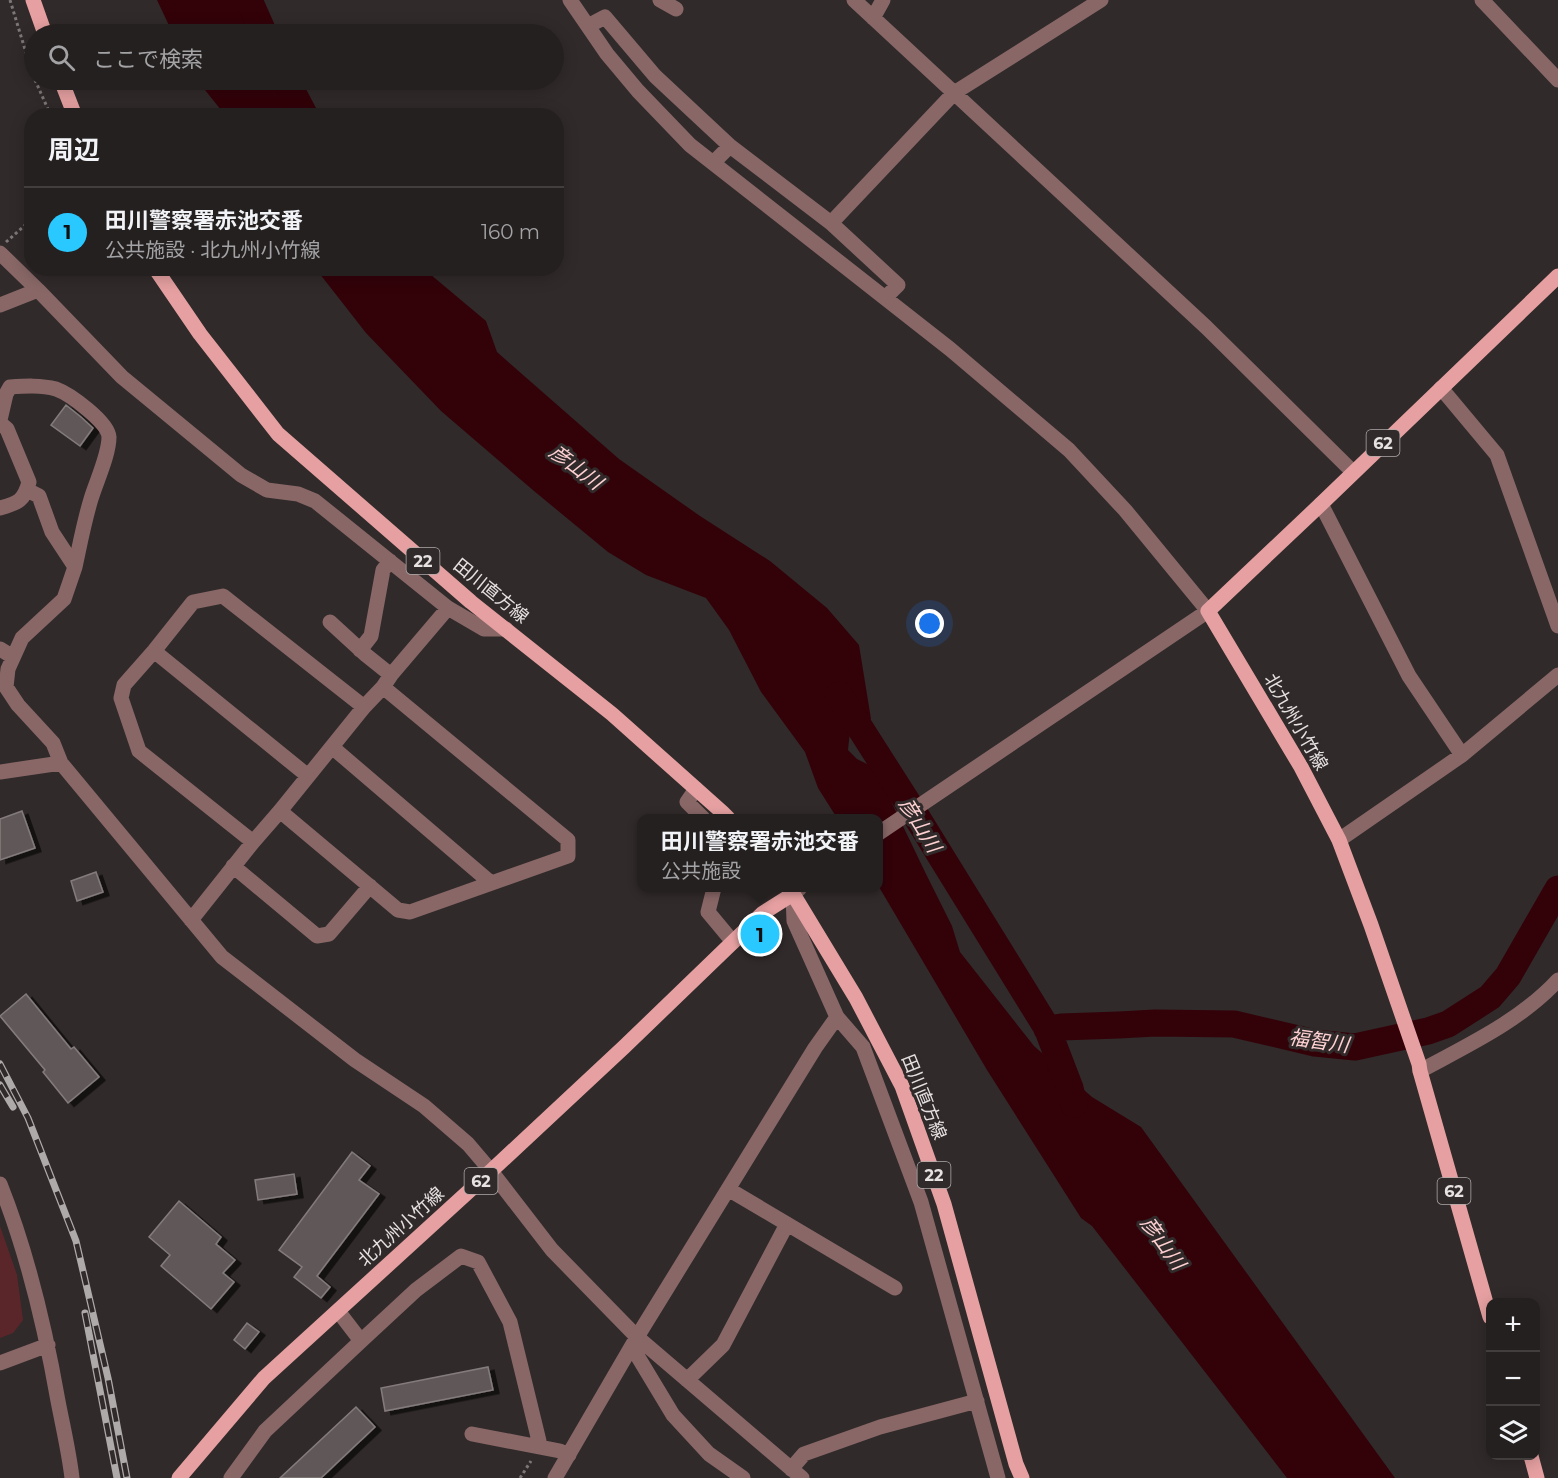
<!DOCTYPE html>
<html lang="ja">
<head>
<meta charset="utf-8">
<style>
	:root { --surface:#252020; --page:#312d2d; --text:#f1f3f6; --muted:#a3a3a5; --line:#423e3e; --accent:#29c8ff }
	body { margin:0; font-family:Montserrat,"Noto Sans JP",sans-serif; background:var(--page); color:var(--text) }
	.controls { position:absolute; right:18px; bottom:18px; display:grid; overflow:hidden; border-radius:12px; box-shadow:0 3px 15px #0003 }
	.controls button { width:54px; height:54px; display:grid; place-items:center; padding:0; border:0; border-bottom:2px solid var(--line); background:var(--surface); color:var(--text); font:30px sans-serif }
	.you { position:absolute; left:930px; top:624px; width:21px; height:21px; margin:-15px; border:4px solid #fff; border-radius:50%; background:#1a73e8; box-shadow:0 0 0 9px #1a73e833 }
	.badge { display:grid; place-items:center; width:39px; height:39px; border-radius:50%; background:var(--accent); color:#111; font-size:20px; font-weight:700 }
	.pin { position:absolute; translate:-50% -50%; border:3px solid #fff; box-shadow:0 2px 6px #0006 }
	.popup { position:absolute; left:637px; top:814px; width:246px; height:78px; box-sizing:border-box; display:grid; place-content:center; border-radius:12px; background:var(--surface); filter:drop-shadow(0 2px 4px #0005); font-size:20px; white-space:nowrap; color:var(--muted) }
	.popup b { font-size:22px; color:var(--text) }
	.popup::after { content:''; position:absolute; left:50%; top:100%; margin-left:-12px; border:12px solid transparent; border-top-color:var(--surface) }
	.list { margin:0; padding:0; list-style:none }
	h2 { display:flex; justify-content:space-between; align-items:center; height:78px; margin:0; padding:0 24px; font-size:26px }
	h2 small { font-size:20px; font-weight:400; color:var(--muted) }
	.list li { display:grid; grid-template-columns:39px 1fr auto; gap:18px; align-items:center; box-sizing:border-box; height:90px; padding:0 24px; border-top:2px solid var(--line) }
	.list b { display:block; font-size:22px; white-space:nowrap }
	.list p { margin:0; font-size:20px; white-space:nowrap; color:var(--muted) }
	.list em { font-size:20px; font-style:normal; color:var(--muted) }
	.icon { flex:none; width:33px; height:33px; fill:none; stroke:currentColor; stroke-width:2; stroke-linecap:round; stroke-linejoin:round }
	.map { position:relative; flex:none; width:1558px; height:1478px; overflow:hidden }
	.search { position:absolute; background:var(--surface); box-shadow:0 3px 15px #0003; left:24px; top:24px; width:540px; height:66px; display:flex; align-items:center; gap:15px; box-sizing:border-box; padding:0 21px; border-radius:33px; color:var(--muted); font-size:22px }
	.panel { position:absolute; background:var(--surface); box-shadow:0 3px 15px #0003; left:24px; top:108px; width:540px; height:168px; border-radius:24px }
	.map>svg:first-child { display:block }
	.green { fill:#5b262a }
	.water { fill:#330209 }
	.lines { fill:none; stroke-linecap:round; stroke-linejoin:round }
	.river { stroke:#330209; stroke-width:27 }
	.building { fill:#615959; stroke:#847c7c; stroke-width:1.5; filter:url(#shadow) }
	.path { stroke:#7d7777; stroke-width:3; stroke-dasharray:3 3; stroke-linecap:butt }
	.minor { stroke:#896767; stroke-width:15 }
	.major { stroke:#e6a0a1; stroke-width:15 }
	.rail-casing { stroke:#afaaaa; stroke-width:7 }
	.rail { stroke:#312a2a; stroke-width:4.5; stroke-dasharray:14; stroke-linecap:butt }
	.labels { text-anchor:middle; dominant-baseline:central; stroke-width:6; stroke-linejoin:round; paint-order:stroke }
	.shield { fill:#312a2a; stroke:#b0abab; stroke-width:1.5 }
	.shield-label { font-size:16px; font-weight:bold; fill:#e7e2e2 }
	.street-label { font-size:18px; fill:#e7e2e2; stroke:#312a2a }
	.water-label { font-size:20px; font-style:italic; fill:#ffd1d2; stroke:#312a2a }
</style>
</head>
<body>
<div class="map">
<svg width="1558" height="1478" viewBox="0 0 1558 1478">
	<defs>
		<filter id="shadow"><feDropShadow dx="6" dy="3.5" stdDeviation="0" flood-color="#0009"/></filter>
	</defs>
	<rect width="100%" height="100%" fill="#312a2a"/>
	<!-- green -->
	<path class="green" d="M0,1226l17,49 6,45 -10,13 -13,5z"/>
	<!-- water -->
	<path class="water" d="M157,0h93l10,34h-87z
		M197,80h81l25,35h-78z
		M316,269h108l62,52 11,31 122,107 81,57 70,45 57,47 32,37 12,74 -21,12 -2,19 9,9 18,9 52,108 25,50 8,26 74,94 58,51 49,30 254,351h-108l-195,-252 -11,-8 -94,-148 -108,-183v-69h-42l-19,-30 -13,-36 -44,-60 -32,-62 -23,-32 -60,-23 -38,-23 -74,-61 -93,-80 -75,-78z"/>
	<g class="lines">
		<!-- river -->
		<path class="river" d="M249,0l15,34
			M286,80l19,36
			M839,695l74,116 134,217 23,60 4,17
			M1047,1029l14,-2 58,-2 36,-2 79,1 81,19 40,4 73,-16 20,-7 42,-27 18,-21 50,-87"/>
	</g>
	<!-- building -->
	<path class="building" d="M66,405l15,12 12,11 -13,18 -29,-21z
		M22,811l13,37 -35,12v-41z
		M96,872l7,20 -26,9 -6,-20z
		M26,994l45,55 3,-2 25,30 -31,26 -25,-31 2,-2 -45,-54z
		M352,1152l18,14 -11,14 20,14 -62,82 13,11 -9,11 -27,-21 8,-10 -23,-17z
		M294,1174l3,20 -39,6 -3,-20z
		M179,1201l42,36 -5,7 19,16 -12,13 11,9 -23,27 -50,-43 9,-11 -21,-18z
		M247,1323l12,9 -14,17 -11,-9z
		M488,1367l5,23 -108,21 -4,-23z
		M356,1407l19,20 -54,51h-41z"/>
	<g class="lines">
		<!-- path -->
		<path class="path" d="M10,0l24,79
			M35,80l16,36
			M6,242l26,-23
			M520,1478l11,-17"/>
		<!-- minor -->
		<path class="minor" d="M570,0l37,54 31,37 52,54 260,204 119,101 56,60 83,101 -329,222
			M660,0l16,9
			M854,0l352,327 147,145
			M1482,0l76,80
			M873,18l10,-18
			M588,26l17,-9 50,59 75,70
			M713,163l17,-17 101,77 123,-130 147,-93
			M831,223l67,62 -13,13
			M0,253l38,37 84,87 119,98 26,15 31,4 17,7 133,107 36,21h22
			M0,305l38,-15
			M1441,388l56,67 61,171
			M0,420l6,-26 4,-7c15,-1 31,-2 46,2 14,5 52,33 53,48 0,18 -13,45 -18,62 -7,23 -11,45 -16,68
			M0,423l7,6 22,53c-5,19 -11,21 -29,26
			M27,490l12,6 13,36 23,35 -11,32 -42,39 -14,31 -2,18 12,18 35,38 8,20 161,194 133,103 69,46 44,38 23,27 61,79 85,87 165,141
			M1321,504l88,172 53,79
			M330,622l36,33 25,20
			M0,649l13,8
			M360,650l11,-14 12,-66 7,-9
			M154,651l154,125
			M332,747l159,136
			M0,772l61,-9
			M696,789l-9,13 16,16
			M280,811l118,99 12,2 158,-56v-16l-185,-153
			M1339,840l123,-85 96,-80
			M253,842l-114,-91 -18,-53 3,-13 30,-34 39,-49 30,-6 141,111
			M233,866l84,70 12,-2 41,-48
			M714,888l-6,24 25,30
			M800,888l-7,6 1,27 43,96 26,30 58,155 77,276
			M191,920l62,-78 27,-31 84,-104 19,-20 8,-12 57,-67
			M1420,1071c48,-26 100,-50 138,-91
			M0,1184c28,70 45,143 58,217 5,26 11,51 14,77
			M728,1189l167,99
			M361,1341l55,-51 45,-34 17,6 32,60 29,119v5
			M632,1347l41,68 36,39 34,24
			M0,1363l48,-18
			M687,1380l36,-35 64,-121
			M472,1434l88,17 9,4
			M791,1469l13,-15 76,-27 97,-26
			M231,1478l34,-47 96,-90 -23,-30
			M555,1478l82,-141 178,-289 22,-31"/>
		<!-- major -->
		<path class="major" d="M33,0l12,34
			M61,80l14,36
			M155,268l45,66 78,100 193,168 141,112 110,98 6,6
			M788,888l5,6 63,104 46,88 42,118 72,260 6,14
			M1490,1317l-70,-246 -1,-7 -48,-139 -32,-85 -38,-73 -93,-156 113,-107 237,-228
			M1531,1456l6,22
			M179,1478l85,-100 227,-207 133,-124 139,-134 30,-19"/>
		<defs>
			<path id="rail" d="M0,1064l28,54 48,123 32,137 19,100
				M0,1085l13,22
				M85,1313l32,165"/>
		</defs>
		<!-- rail casing -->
		<use href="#rail" class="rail-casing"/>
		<!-- rail -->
		<use href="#rail" class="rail"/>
	</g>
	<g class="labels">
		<!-- shield labels -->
		<g class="shield">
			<rect x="1366.5" y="430" width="33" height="26" rx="4.5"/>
			<rect x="406.5" y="548" width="33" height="26" rx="4.5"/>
			<rect x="917.5" y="1162" width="33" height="26" rx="4.5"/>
			<rect x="464.5" y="1168" width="33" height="26" rx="4.5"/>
			<rect x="1437.5" y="1178" width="33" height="26" rx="4.5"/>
		</g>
		<g class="shield-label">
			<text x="1383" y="443">62</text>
			<text x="423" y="561">22</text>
			<text x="934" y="1175">22</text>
			<text x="481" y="1181">62</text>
			<text x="1454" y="1191">62</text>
		</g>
		<!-- street labels -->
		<g class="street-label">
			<text transform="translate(491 591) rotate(39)">田川直方線</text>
			<text transform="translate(1296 722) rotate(60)">北九州小竹線</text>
			<text transform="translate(924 1097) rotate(68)">田川直方線</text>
			<text transform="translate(401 1227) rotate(-42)">北九州小竹線</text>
		</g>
		<!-- water labels -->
		<g class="water-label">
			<text transform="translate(576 467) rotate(37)">彦山川</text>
			<text transform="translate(920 825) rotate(58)">彦山川</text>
			<text transform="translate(1319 1041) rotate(8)">福智川</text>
			<text transform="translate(1163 1243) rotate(54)">彦山川</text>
		</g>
	</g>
</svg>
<div class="controls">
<button>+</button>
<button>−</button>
<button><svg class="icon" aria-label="layers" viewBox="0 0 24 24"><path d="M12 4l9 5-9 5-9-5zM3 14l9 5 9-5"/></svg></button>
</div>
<div class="you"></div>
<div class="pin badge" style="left:760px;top:934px">1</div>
<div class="popup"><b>田川警察署赤池交番</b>公共施設</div>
<div class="search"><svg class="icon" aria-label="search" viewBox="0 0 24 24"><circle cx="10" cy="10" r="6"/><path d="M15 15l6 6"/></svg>ここで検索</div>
<section class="panel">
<h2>周辺<small></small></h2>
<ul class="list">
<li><span class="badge">1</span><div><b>田川警察署赤池交番</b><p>公共施設 · 北九州小竹線</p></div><em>160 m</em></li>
</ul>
</section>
</div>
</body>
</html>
